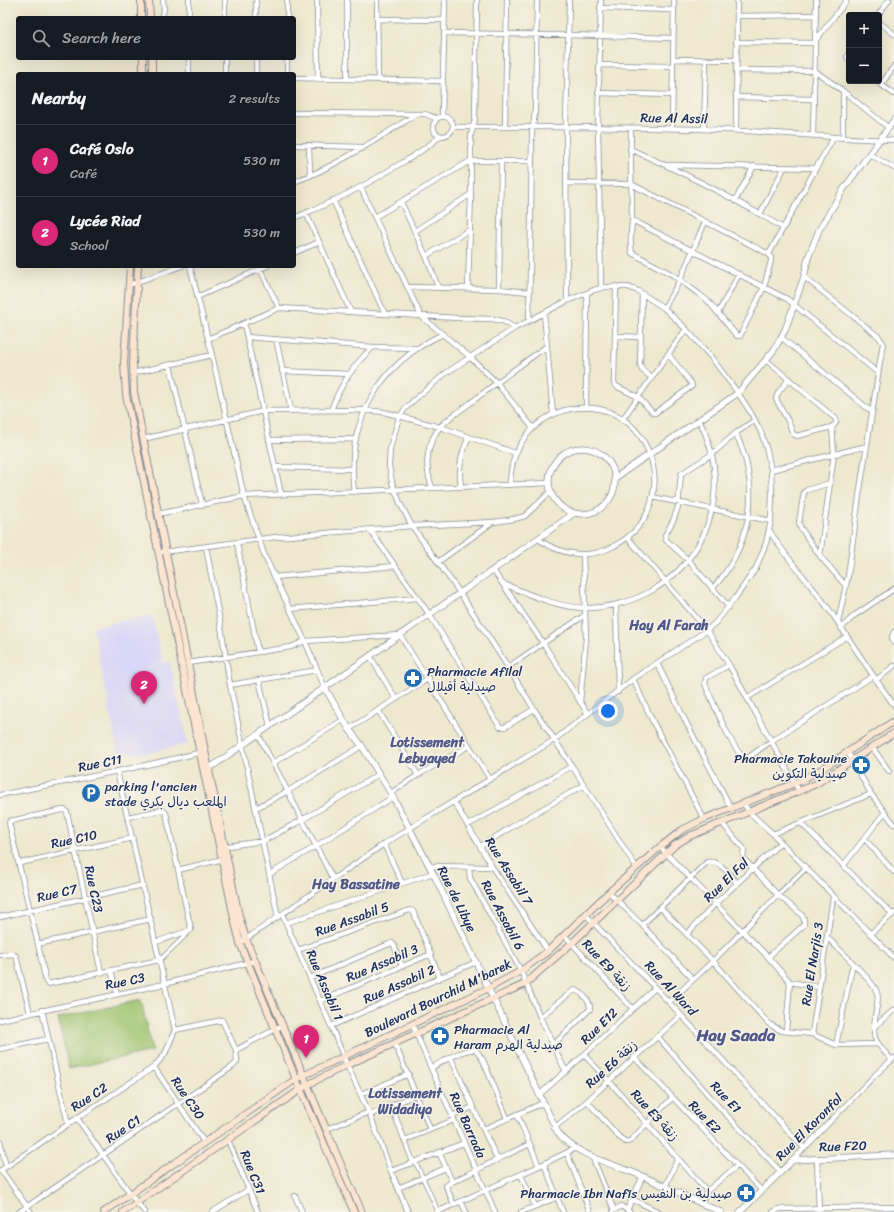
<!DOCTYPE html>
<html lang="en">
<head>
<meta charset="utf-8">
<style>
	:root { --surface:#171b24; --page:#242831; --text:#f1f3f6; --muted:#9ea1a6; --line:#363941; --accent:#db2777 }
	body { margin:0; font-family:Sriracha,"Playpen Sans Arabic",sans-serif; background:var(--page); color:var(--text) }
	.controls { position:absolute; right:12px; top:12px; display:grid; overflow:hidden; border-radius:4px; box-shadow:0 4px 16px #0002 }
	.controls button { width:36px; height:36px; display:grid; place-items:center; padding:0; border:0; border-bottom:1px solid var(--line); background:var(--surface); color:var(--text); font:20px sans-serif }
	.you { position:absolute; left:608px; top:711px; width:14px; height:14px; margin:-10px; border:3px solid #fff; border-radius:50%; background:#1a73e8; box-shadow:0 0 0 6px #1a73e833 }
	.badge { display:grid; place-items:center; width:26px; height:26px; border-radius:50%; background:var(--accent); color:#fff; font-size:13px; font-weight:700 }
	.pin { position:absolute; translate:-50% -33px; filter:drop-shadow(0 1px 2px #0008) }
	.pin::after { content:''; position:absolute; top:21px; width:14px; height:12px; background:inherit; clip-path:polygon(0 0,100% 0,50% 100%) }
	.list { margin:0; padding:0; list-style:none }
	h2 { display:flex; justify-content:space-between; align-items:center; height:52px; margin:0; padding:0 16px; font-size:17px }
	h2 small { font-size:13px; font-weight:400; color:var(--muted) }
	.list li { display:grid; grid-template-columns:26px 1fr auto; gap:12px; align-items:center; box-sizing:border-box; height:72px; padding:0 16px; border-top:1px solid var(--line) }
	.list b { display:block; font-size:15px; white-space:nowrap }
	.list p { margin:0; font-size:13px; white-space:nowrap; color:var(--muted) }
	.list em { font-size:13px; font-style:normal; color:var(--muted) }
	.icon { flex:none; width:22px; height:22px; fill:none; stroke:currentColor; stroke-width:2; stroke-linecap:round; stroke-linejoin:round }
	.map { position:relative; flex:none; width:894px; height:1212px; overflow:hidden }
	.search { position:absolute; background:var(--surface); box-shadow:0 4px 16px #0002; left:16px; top:16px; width:280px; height:44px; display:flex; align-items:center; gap:10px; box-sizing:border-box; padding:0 14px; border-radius:4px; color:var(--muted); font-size:15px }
	.panel { position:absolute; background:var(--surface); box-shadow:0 4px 16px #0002; left:16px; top:72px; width:280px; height:196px; border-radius:4px }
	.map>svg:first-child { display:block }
	.built { fill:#d9d6f7 }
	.green { fill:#9dc36e; stroke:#5c7966 }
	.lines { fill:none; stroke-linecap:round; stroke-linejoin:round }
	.pedestrian-casing { stroke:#848c96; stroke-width:5 }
	.minor-casing { stroke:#848c96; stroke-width:6 }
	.tertiary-casing { stroke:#848c96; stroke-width:7 }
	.secondary-casing { stroke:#848c96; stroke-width:8 }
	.pedestrian { stroke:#fff; stroke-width:3.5 }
	.minor { stroke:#fff; stroke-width:4.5 }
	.tertiary { stroke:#fff; stroke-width:5.5 }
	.secondary { stroke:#fce5d0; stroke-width:6 }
	.labels { text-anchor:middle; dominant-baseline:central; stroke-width:3; stroke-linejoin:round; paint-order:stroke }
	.street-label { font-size:13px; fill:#1b2f5e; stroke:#f7f3e8 }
	.poi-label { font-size:13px; fill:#1b2f5e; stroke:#f7f3e8; text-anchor:start }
	.neighbourhood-label { font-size:14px; font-weight:bold; fill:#50598a; stroke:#f7f3e8 }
	.district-label { font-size:17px; font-weight:bold; fill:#50598a; stroke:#f7f3e8 }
</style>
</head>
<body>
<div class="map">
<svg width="894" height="1212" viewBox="0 0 894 1212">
	<rect width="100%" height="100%" fill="#f7f3e8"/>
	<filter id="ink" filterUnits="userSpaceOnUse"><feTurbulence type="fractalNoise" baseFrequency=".025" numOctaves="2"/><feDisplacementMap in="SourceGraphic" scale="8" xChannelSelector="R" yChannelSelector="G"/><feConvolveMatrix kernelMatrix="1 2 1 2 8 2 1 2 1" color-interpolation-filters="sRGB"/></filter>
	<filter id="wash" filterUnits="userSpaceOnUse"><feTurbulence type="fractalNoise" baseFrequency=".012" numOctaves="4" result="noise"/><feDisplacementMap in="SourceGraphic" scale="16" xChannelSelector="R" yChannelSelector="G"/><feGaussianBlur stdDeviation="0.9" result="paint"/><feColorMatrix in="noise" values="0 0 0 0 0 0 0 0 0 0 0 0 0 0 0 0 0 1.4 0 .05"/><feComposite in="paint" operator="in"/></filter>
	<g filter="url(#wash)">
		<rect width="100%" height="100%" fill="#eee8ce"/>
		<!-- built -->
		<path class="built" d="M152,615l11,48 7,-1 18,82 -44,10 -26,-2 -25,-125z"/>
		<!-- green -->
		<path class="green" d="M141,1000l11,51 -83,18 -11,-51z"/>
	</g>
	<g filter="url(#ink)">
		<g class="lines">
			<defs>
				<path id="pedestrian" d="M159,961l31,-30
					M415,1161l23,50"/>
				<path id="minor" d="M256,0v18
					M317,0l1,79
					M377,0l1,80
					M601,0l-3,127 3,160
					M600,8l74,2
					M878,15l11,-15
					M737,16l79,-1
					M161,18l3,-8 -1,-10
					M189,18v-18
					M225,18v-18
					M287,18v-18
					M377,19l67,1
					M879,22l15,12
					M444,33l124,2 105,3
					M816,40l31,-40
					M736,42l80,1
					M849,53l-2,4 2,3
					M256,58v16
					M673,59l63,1
					M599,65l74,1
					M736,70l79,1 28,20 46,37
					M189,74v-16
					M225,74v-16
					M287,74v-16
					M294,78l149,3
					M347,79v-79
					M876,81l18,13
					M881,85l13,-19
					M598,93l74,2
					M736,97l78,2
					M294,113l131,1c3,1 9,4 12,4 3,0 5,-3 9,-1 12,4 7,19 -4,19l-7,-3 -2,-8 4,-7
					M442,116l3,-116
					M453,127c91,0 181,-1 272,3 56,2 113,9 169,10
					M505,127l2,-127
					M672,128l2,-128
					M704,129l2,-70
					M736,130l1,-130
					M813,135l3,-135
					M843,138v-47
					M294,145l68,2
					M309,145l1,31
					M630,149c52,23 104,49 153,79
					M869,154l25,14
					M667,165l149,3
					M294,182c41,-15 83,-43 121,-67
					M567,183l64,1 138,70 2,3v4l-7,26 -24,49h-3l-29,-35 -9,-7 -26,-19 -41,-22c-3,-11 0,-24 0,-35 0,-30 -2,-60 -1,-90
					M361,188l60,128 49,41 26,25 37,46
					M333,200l52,114
					M735,201l19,-35
					M401,202l25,54 12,31
					M306,213l45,99
					M760,214l24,-46
					M375,217l95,-56h62
					M294,218c35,-14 69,-31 101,-51 16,-9 32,-19 45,-31
					M632,220l155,79 91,74
					M415,231l56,-37
					M294,253l25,-11
					M769,254l47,-86 18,-31
					M426,256l43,-26
					M190,266l22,89 32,141 21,61 40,84 20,47
					M260,269l19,39
					M804,277l75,60 4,6 -24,153 -11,80 -10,46
					M129,285l53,-19
					M616,286l-2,96 2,4 22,11 15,16h2l37,-27 -1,-3 -23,-29
					M408,287l91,2 30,3
					M468,288l3,-94v-59l4,-16 2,-119
					M499,289l2,-128
					M642,293l-2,71 2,6 10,8
					M197,297l70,-31
					M567,301l-1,-175 3,-126
					M664,308l16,-28 25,-58
					M544,313l9,101
					M718,313l21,-39
					M529,320l2,-102 1,-85 3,-21 2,-112
					M244,324l37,170
					M616,336l25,1
					M247,337l126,10 44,1
					M782,338l90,74
					M208,339l71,-31 179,10 34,1 11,2 12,7
					M276,339l15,71
					M766,360l70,59v4l-4,4 -35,9 -4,-2 -5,-13 -12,-22 2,-6 11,-14
					M170,365l32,139
					M282,371l67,3
					M133,373l79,-18
					M586,408l1,-115
					M331,410c9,-24 22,-45 42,-63
					M622,420l64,-91
					M143,439l120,-28 101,-1 20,2 56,15 75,26
					M269,440l86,-1
					M275,467l77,2
					M771,470l96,-24
					M830,483l-23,7 -3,2 -5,30 1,5 20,29 26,30
					M510,484c1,-83 110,-106 139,-31 5,13 7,28 4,42 -4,22 -18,40 -39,51 -25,14 -53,9 -76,-7
					M461,486c-3,-18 0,-32 8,-49
					M432,487c-7,-19 -6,-39 5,-56 6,-10 19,-17 28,-24 27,-21 54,-41 82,-61
					M354,492c-9,-70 26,-129 89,-158
					M652,497l119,24
					M158,514l86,-18 305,-13
					M370,530l59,84 71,113h5l29,-18
					M769,530c20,33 48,60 68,91 19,29 37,57 57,84
					M628,538l79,92 22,35 70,126
					M237,543l21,109
					M206,547l16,86 8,52 48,232
					M163,552l113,-15 136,-11 82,-4 20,-3 11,-3 25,-24
					M820,556l14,-102 -2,-27
					M438,562l55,-40
					M493,570l50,73 45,71
					M275,577l120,-11
					M504,584c27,11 54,24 84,24 98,-3 157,-100 111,-188
					M712,589c31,-33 45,-79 35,-123 -2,-12 -7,-22 -11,-33
					M616,605l2,87
					M729,607l-41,-47 -22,-20 -1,-5 8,-14 5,-14 3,-33 31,-20 24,-21 19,-13
					M290,609l127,-11
					M841,628l14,-13 39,-26
					M894,632l-2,5 2,6
					M370,656l26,43
					M188,663l103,-16 14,-6 95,-6 90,144
					M657,663l30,61 44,84
					M729,665l-23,13 -1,6c6,13 28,69 40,74l4,-1 22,-16 102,-65
					M508,667l77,-52
					M633,679l21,45 50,95
					M259,680l11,46
					M876,680l18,-14
					M230,685l87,-15
					M747,698l99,-61
					M580,702l6,-64 -3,-84
					M378,710l40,65
					M349,729l80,-51
					M258,734l75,145
					M872,747l17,24
					M847,751l24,43 23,30
					M273,763l70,-43
					M117,771l58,259
					M391,793l27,-18 51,-29
					M0,795c67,-14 135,-26 202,-43
					M454,802l38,65 56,84
					M744,804l5,8 24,22 121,124
					M256,808l32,-17 74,-45
					M128,817l33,-7 3,1 2,2 25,117 -35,12
					M722,823l22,26 -1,9 35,37 23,19 3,5v6l-36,32
					M801,823l91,91
					M468,825l104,-59
					M773,834l98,-40
					M864,838l30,34
					M384,844l18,39
					M481,846l37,-23 66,-38
					M222,847l41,-6 39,-21 77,-46
					M660,847l108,110 22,25 29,5
					M20,863l113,-25
					M429,866l63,1
					M843,866l42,-54
					M469,867l1,11 51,93 19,46 26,55
					M178,870l45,-11
					M270,874l46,-28 77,-49
					M609,892l33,33 51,54
					M661,908l52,53 56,63 13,7 30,3 24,11 41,-1
					M282,914l49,112 16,39 23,50 21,56 17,41
					M586,915l95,100 123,133
					M0,917l143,-32
					M286,923l147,-50
					M642,925l65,-63c13,-2 22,12 30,21
					M687,934l29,-31 65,-61
					M870,934l24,-21
					M565,936l68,73
					M828,938c9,10 47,44 49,55 2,5 0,12 -1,18 -4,29 -4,27 16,49
					M240,943l144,-99 170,-104 79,-61 74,-49 9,-8 20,-25 20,-29 10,-25 5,-22 1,-27 -1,-24 -4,-19 -6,-19 -10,-19 -13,-20 -27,-36 -25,-28 -22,-21 -26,-17 -10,-4h-23l-11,3 -27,11 -52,27 -69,45 -32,27 -10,10 -5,8 -9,30 -1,18 3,16 8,21 12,23 48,67 48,74 26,42 38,57 64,101
					M38,944l113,-25
					M298,950l112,-40 3,1 27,67
					M0,955l13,-1 3,2 14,57
					M111,970l6,24
					M101,972l-34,-160 -2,-2h-2l-53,11 -1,2 29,121 8,38 2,2 111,-24
					M310,978l79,-34 3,-1 2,2 8,21
					M320,1001l111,-47
					M669,1002l44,-41 65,-66 28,-27
					M42,1010l26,114
					M540,1017l34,-27c7,1 17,12 16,19l-37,36
					M0,1020l164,-36 91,-23
					M412,1024l19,44 64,144
					M331,1026l145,-64
					M874,1027l20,-17
					M786,1031l4,-49
					M812,1034l21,-137
					M657,1036l62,71 62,65
					M395,1044l35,85
					M836,1045l17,-82
					M0,1049l48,-10
					M236,1050l47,-25
					M584,1055l25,26 98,110
					M634,1057l127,133
					M451,1058l22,49
					M154,1067l50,75
					M431,1068c11,-6 32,-20 45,-18l7,10 24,58
					M361,1094l48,-20
					M539,1095l45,-40 71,-67
					M587,1101l32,36 7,5 4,-1 42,-43
					M391,1105l22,57
					M517,1114l22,52
					M370,1115l47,-21
					M452,1116l21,-9 24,52
					M77,1118l60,85 8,9
					M554,1128l33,-27 94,-86
					M327,1129l42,-17
					M484,1129l59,-26
					M228,1140l30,72
					M405,1140l49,-20
					M0,1141l6,25
					M439,1152l7,16
					M567,1153l23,59
					M592,1156l22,54
					M817,1158l2,54
					M793,1160l82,-85 19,-17
					M544,1164l19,48
					M1,1170l30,42
					M0,1171l77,-53 77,-51 11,-13 10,-24
					M391,1171l73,-28
					M521,1175l14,31
					M452,1182l-5,3 -1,1 8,19
					M665,1187l13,-29
					M398,1188l48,-20 6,14c26,-12 51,-26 78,-38
					M295,1196l7,16
					M632,1199l27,13
					M461,1201l5,11
					M701,1204l6,-13 30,-25
					M627,1210l16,-34
					M613,1211l8,-5 9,6
					M19,1212l213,-145 5,-5 -1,-12 -14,-30 -47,10
					M212,1212l36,-22
					M437,1212l102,-46 37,-18
					M521,1212l37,-15
					M773,1212l6,-3 115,-2"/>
				<path id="tertiary" d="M549 481a33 33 0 1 1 66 0a33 33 0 1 1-66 0Z
					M615,478l123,-85 36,-43 11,-20 19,-53 4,-19 11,-28 24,-40 51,-70
					M325,688l24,41 13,17 31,51 40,76 125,260c18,23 58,32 84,43 26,11 52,25 79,36
					M207,770l366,-256
					M740,1212l53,-52 101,-5"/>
				<path id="secondary" d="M141,0v18
					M149,0l1,18
					M143,58v16
					M152,74v-16
					M130,266l-6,97 2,32 108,523 6,25 8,20 48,116 58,133
					M138,266l-5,97 1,29 54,271 17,88 34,165 7,23 96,228 20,45
					M104,1212l192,-133 193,-91 32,-17 27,-20 61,-59 51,-45 22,-17 22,-11 91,-36 27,-14 72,-48
					M123,1212l184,-127 40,-20 178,-81 47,-41 103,-98 15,-9 126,-52 78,-51"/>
			</defs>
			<!-- pedestrian casing -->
			<use href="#pedestrian" class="pedestrian-casing"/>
			<!-- minor casing -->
			<use href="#minor" class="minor-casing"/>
			<!-- tertiary casing -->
			<use href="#tertiary" class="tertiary-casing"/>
			<!-- secondary casing -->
			<use href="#secondary" class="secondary-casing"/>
			<!-- pedestrian -->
			<use href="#pedestrian" class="pedestrian"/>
			<!-- minor -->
			<use href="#minor" class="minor"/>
			<!-- tertiary -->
			<use href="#tertiary" class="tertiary"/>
			<!-- secondary -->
			<use href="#secondary" class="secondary"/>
		</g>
	</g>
	<!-- icons -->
	<defs>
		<symbol id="pharmacy-disc" viewBox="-11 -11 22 22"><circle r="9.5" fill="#1f6fb2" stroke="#f7f3e8"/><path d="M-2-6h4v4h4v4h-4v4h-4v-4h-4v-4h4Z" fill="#fff"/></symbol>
		<symbol id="parking-disc" viewBox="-11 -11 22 22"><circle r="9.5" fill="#1f6fb2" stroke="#f7f3e8"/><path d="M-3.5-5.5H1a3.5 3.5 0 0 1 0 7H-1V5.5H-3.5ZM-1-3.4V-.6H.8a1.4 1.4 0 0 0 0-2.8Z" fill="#fff"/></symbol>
	</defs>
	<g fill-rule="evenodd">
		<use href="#pharmacy-disc" x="402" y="667" width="22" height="22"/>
		<use href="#pharmacy-disc" x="850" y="754" width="22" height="22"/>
		<use href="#parking-disc" x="80" y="782" width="22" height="22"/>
		<use href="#pharmacy-disc" x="429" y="1025" width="22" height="22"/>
		<use href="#pharmacy-disc" x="735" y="1182" width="22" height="22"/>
	</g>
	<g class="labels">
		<!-- street labels -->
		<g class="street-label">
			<text transform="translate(674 118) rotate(1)">Rue Al Assil</text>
			<text transform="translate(100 763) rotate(-11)">Rue C11</text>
			<text transform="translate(74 839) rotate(-12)">Rue C10</text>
			<text transform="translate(509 871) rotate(58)">Rue Assabil 7</text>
			<text transform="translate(726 880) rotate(-44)">Rue El Fol</text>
			<text transform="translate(94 889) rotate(78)">Rue C23</text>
			<text transform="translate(57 893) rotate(-13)">Rue C7</text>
			<text transform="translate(457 899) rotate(64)">Rue de Libye</text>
			<text transform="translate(503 915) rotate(62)">Rue Assabil 6</text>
			<text transform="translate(352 919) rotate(-20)">Rue Assabil 5</text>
			<text transform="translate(382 963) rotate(-23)">Rue Assabil 3</text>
			<text transform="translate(812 964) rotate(-81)">Rue El Narjis 3</text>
			<text transform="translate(607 965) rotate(47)">Rue E9 زنقة</text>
			<text transform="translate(125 981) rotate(-12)">Rue C3</text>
			<text transform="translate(399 984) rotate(-24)">Rue Assabil 2</text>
			<text transform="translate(325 985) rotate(67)">Rue Assabil 1</text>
			<text transform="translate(671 988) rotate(47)">Rue Al Ward</text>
			<text transform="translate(438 998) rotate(-26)">Boulevard Bourchid M'barek</text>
			<text transform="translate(599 1026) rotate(-44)">Rue E12</text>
			<text transform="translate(611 1064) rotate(-42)">Rue E6 زنقة</text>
			<text transform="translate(89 1097) rotate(-33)">Rue C2</text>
			<text transform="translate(726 1097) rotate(47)">Rue E1</text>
			<text transform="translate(188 1098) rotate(56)">Rue C30</text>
			<text transform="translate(655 1115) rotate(48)">Rue E3 زنقة</text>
			<text transform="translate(705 1117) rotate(46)">Rue E2</text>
			<text transform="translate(468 1125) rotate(66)">Rue Barrada</text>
			<text transform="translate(809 1127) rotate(-45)">Rue El Koronfol</text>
			<text transform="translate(123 1129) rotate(-34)">Rue C1</text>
			<text transform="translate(843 1146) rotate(-2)">Rue F20</text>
			<text transform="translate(253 1172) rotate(68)">Rue C31</text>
		</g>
		<!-- poi labels -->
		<g class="poi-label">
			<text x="427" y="671">Pharmacie Afilal<tspan x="427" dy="15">صيدلية أفيلال</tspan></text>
			<text x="847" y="758" text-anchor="end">Pharmacie Takouine<tspan x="847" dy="15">صيدلية التكوين</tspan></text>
			<text x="105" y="786">parking l'ancien<tspan x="105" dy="15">stade الملعب ديال بكري</tspan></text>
			<text x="454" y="1029">Pharmacie Al<tspan x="454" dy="15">Haram صيدلية الهرم</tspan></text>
			<text x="732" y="1193" text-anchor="end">Pharmacie Ibn Nafis صيدلية بن النفيس</text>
		</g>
		<!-- neighbourhood labels -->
		<g class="neighbourhood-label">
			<text x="669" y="625">Hay Al Farah</text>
			<text x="427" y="742">Lotissement<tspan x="427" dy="16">Lebyayed</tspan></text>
			<text x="356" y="884">Hay Bassatine</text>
			<text x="405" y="1093">Lotissement<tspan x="405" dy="16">Widadiya</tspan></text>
		</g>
		<!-- district labels -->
		<g class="district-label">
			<text x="736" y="1035">Hay Saada</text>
		</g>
	</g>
</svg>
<div class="controls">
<button>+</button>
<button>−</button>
</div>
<div class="you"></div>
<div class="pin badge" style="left:306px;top:1058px">1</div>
<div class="pin badge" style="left:144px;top:704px">2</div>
<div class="search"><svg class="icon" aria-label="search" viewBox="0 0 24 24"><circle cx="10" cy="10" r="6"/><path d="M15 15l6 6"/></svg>Search here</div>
<section class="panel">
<h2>Nearby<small>2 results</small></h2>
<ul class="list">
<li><span class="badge">1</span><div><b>Café Oslo</b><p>Café</p></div><em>530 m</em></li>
<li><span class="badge">2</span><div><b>Lycée Riad</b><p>School</p></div><em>530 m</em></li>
</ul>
</section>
</div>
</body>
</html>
